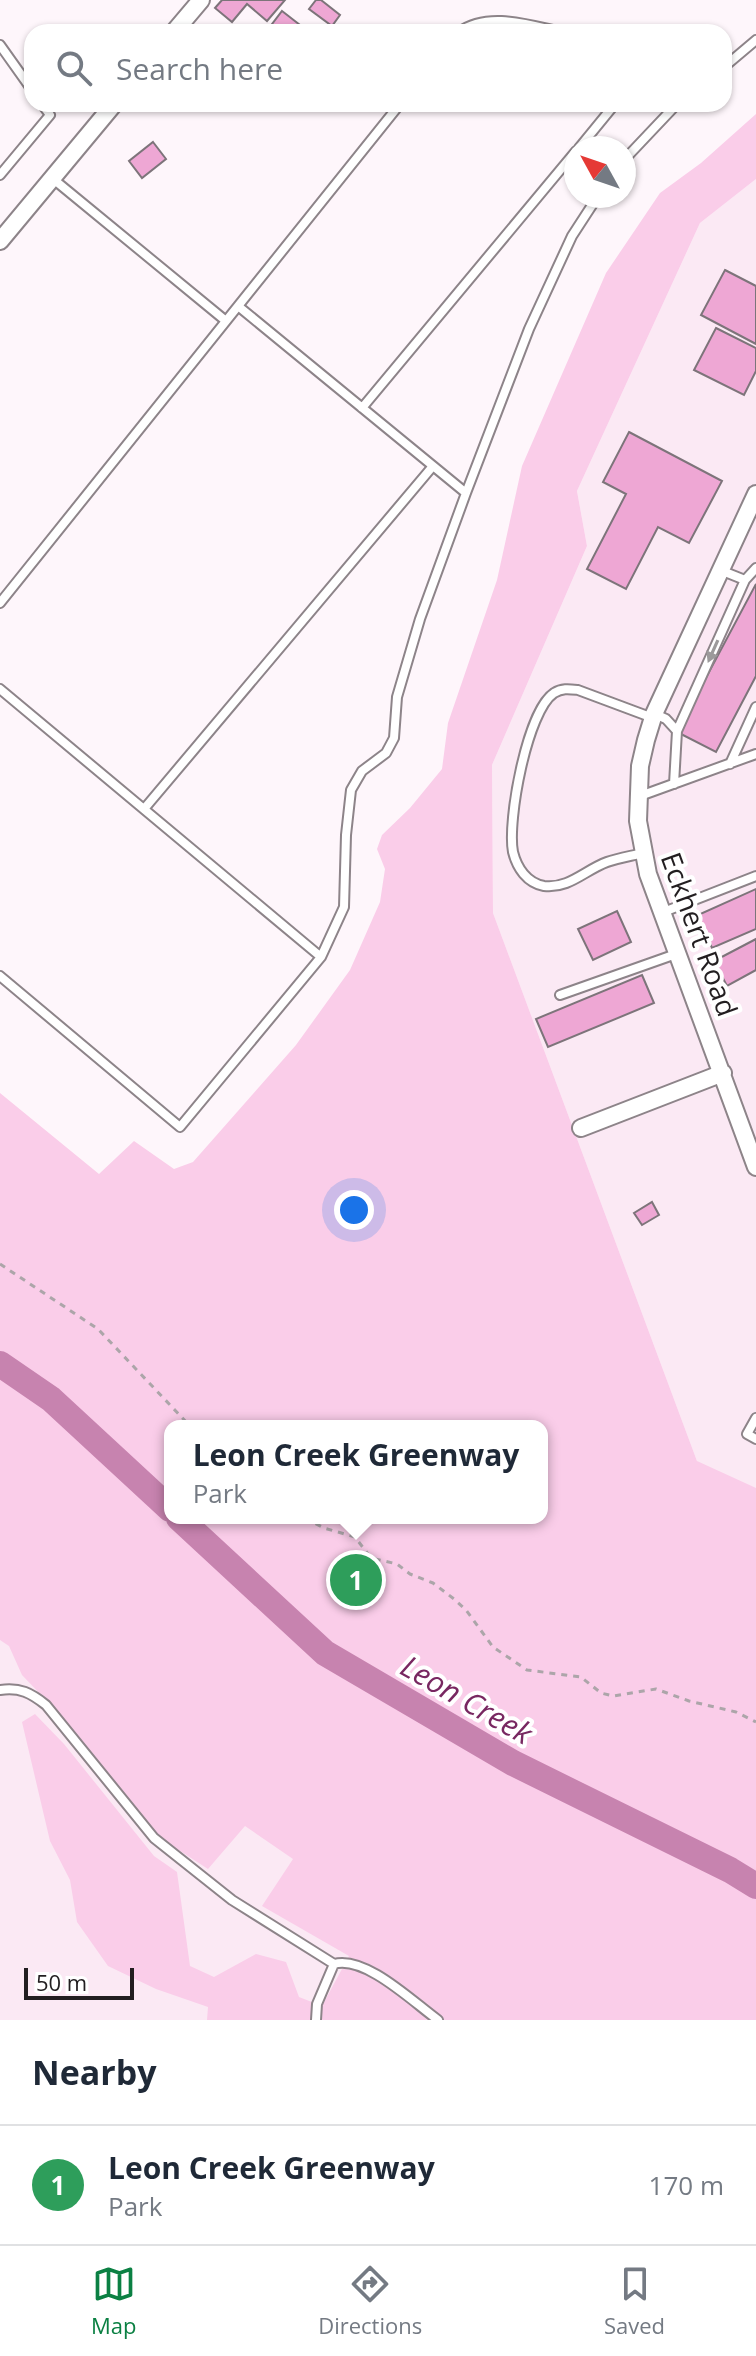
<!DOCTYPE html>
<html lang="en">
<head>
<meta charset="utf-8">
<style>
	:root { --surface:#fff; --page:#f2f2f3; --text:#1f2937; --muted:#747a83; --line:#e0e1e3; --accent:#0b8043 }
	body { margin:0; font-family:"Open Sans",sans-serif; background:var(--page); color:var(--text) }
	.compass { position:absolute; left:564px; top:136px; width:72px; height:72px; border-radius:50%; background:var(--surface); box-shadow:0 2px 6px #0004; rotate:310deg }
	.scale { position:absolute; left:24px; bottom:20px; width:110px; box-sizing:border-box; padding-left:8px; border:4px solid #221e20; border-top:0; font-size:22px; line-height:28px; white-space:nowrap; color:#221e20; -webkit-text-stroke:6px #fff; paint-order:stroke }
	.you { position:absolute; left:354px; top:1210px; width:28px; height:28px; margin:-20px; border:6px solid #fff; border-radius:50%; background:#1a73e8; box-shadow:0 0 0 12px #1a73e833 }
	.badge { display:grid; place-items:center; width:52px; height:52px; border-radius:50%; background:var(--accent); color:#fff; font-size:26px; font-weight:700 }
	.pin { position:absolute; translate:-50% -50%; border:4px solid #fff; box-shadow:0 2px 8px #0006 }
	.popup { position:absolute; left:164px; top:1420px; width:384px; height:104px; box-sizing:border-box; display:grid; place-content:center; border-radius:16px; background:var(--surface); filter:drop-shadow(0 2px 6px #0005); font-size:26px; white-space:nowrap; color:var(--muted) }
	.popup b { font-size:30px; color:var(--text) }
	.popup::after { content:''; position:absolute; left:50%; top:100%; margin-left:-16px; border:16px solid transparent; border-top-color:var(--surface) }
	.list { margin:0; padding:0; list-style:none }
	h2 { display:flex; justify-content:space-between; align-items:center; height:104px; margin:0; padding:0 32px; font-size:34px }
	h2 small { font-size:26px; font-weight:400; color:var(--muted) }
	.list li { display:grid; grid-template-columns:52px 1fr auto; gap:24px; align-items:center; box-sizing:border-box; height:120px; padding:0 32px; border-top:2px solid var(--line) }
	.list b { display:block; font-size:30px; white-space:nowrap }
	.list p { margin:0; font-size:26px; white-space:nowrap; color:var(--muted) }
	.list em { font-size:26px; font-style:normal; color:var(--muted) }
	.icon { flex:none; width:44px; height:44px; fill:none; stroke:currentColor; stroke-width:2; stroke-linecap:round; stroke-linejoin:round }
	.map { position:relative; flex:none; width:756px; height:2020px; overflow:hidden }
	.search { position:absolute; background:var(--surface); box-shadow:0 2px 6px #0004; left:24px; right:24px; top:24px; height:88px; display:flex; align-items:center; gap:20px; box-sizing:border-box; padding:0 28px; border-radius:24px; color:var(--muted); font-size:30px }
	.sheet { height:224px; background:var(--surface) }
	nav { display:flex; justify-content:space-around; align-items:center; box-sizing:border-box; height:112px; border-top:2px solid var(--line); background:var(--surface); font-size:22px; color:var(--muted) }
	nav a { display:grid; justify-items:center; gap:4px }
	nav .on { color:var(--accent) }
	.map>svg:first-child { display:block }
	.built { fill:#fbe9f4 }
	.green { fill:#facde9; fill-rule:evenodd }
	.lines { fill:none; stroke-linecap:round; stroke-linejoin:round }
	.river { stroke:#c783af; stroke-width:26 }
	.building { fill:#eea7d4; stroke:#7d747a; stroke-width:2 }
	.lane-casing { stroke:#8d8489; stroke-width:12 }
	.street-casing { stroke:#8d8489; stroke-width:20 }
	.path { stroke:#aca5a9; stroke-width:3; stroke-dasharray:6 6; stroke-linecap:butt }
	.lane { stroke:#fff; stroke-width:8 }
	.street { stroke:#fff; stroke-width:16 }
	.oneway { fill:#9c9a9b }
	.labels { text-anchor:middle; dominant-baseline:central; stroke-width:8; stroke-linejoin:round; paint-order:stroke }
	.street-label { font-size:28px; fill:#221e20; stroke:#fff }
	.water-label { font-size:30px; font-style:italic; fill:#782761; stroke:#fff }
</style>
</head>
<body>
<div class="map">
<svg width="756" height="2020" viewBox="0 0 756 2020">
	<rect width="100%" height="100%" fill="#fef6fb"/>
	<!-- built -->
	<path class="built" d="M756,179v1372l-59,-90 -204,-548 -1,-148 95,-219 -10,-55 123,-268z
		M0,1607l501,413h-501z"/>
	<!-- green -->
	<path class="green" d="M756,114v65l-56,44 -123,268 10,55 -95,219 1,148 204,548 59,27v532h-549l1,-13 -52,-18 -48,-23 -31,-44 -7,-42 -20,-39 -28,-119 13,-8 29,30 90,112 23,16 13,94 24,11 42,-23 30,8 13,35 23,9 27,-50 -87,-50 31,-47 -48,-33 -37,43 -51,-33 -49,-57 -42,-58 -44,-46 -13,-29 -9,-6v-547l99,81 35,-33 40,28 19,-7 103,-117 54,-75 30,-68 5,-33 -8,-20 5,-14 28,-27 32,-39 6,-46 49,-143 25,-114 84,-193 54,-80 41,-30zM170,1426h372v92h-372z"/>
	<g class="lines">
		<!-- river -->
		<path class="river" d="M0,1364l51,35 119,110
			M179,1518l146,135 188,110 217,107 26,16"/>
	</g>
	<!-- building -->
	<path class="building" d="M222,0h63l-18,21 -20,-17 -15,18 -17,-14z
		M316,0h5l19,15 -8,11 -23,-17z
		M282,11l27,21h-43z
		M153,142l13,17 -24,19 -13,-17z
		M725,270l31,16v58l-55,-29z
		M716,328l40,20v23l-12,24 -50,-25z
		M629,432l93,49 -33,62 -31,-16 -32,62 -39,-20 39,-75 -23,-12z
		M756,584v92l-40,76 -39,-20z
		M756,889v40l-44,19 -14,-33z
		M617,911l14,31 -38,18 -15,-31z
		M756,939v31l-29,16 -13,-25z
		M642,975l12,28 -106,44 -12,-28z
		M652,1202l7,13 -17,10 -8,-12z"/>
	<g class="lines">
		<defs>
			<path id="lane" d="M459,32c29,-21 70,-7 103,0
				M0,45l32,45
				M724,67l32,-27
				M579,148l36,-44
				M624,160l53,-56
				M0,175l50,-60 -8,-11
				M52,178l174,143
				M238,306l228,187
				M362,408l214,-257
				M720,570l25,10
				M0,603l400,-499
				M0,689l321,268
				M655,714l11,5 11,12 -3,53
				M677,731l68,-151 11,-12
				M730,764l26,-57
				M640,796l116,-42
				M144,809l289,-343
				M643,853c-12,3 -25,5 -36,9 -22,8 -38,27 -63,24 -17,-3 -27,-18 -31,-34 -6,-31 14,-141 41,-159 8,-5 15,-4 24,-3l75,28
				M661,913l95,-37
				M0,976l180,151 141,-170 23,-50 2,-72 5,-45 11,-19 24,-18 8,-15 3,-41 23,-78 46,-126 63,-164 43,-93 26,-40
				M560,995l116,-41
				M756,1418l-9,16 9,5
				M0,1690c20,-3 31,3 46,15l108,133 78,62 102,64
				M316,2020l1,-16 17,-40c31,-9 79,38 104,56"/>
			<path id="street" d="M174,32l27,-32
				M0,241l114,-137
				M756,494l-102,220 -8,26 -6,26 -2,55 10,53 108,293
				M581,1128l142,-55"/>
		</defs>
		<!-- lane casing -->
		<use href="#lane" class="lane-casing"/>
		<!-- street casing -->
		<use href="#street" class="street-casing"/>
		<!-- path -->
		<path class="path" d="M0,1264l98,65 92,97
			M305,1518l19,10 31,9 16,21 26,6 13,10 23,9 21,16 12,11 27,37 34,23 54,7 20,16 12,3 43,-7 33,12 47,11 20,10"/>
		<!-- lane -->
		<use href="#lane" class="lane"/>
		<!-- street -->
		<use href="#street" class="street"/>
	</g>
	<!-- one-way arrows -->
	<defs><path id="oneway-solid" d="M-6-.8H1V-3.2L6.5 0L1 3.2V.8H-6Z" transform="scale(2)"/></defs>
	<use class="oneway" href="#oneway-solid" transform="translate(713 651) rotate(114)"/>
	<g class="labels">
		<!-- street labels -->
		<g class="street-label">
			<text transform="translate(700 934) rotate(70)">Eckhert Road</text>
		</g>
		<!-- water labels -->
		<g class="water-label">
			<text transform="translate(467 1699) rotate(30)">Leon Creek</text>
		</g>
	</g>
</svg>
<svg class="compass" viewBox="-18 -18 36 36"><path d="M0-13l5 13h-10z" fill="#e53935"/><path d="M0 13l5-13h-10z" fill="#747a83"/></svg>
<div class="scale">50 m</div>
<div class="you"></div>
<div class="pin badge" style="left:356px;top:1580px;background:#2e9e5b">1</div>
<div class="popup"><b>Leon Creek Greenway</b>Park</div>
<div class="search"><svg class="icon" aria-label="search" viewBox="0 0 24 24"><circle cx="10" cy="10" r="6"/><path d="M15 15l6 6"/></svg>Search here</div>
</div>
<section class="sheet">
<h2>Nearby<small></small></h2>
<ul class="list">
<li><span class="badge" style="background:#2e9e5b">1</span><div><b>Leon Creek Greenway</b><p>Park</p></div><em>170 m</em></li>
</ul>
</section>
<nav>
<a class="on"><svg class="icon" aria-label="map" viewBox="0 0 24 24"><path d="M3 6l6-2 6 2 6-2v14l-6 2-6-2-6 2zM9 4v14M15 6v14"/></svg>Map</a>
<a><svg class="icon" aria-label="directions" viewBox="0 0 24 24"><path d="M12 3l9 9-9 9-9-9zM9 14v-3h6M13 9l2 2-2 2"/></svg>Directions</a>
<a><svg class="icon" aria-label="saved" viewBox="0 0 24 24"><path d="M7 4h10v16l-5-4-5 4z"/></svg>Saved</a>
</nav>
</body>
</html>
